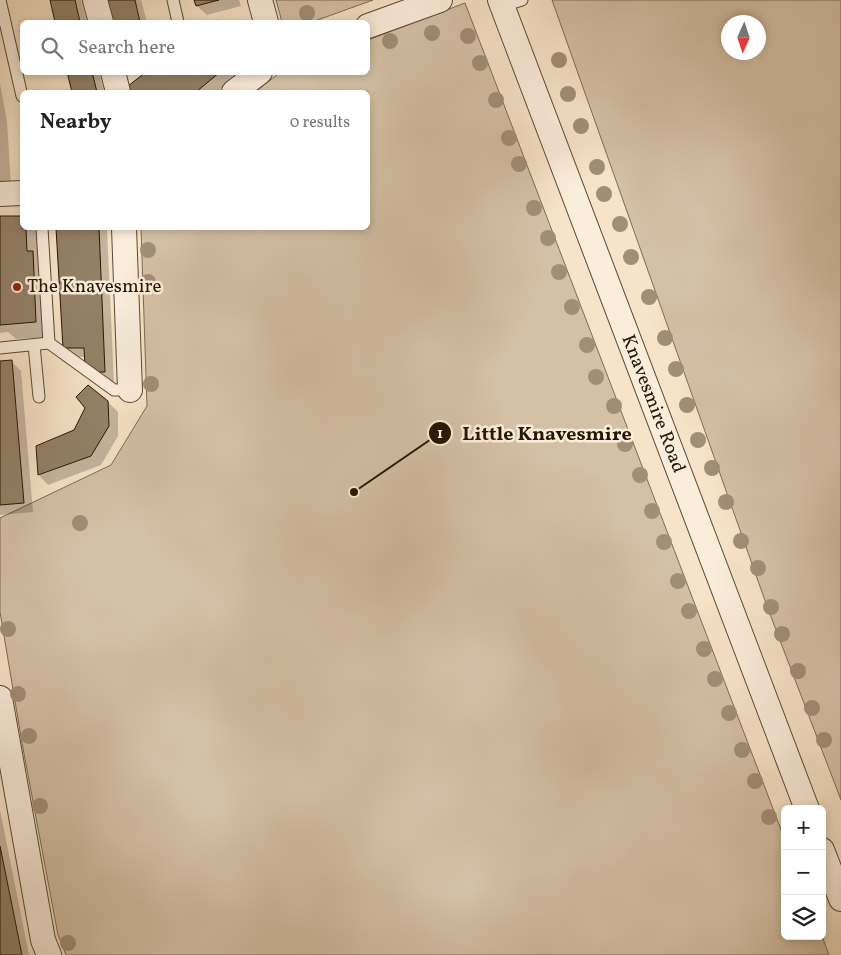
<!DOCTYPE html>
<html lang="en">
<head>
<meta charset="utf-8">
<style>
	:root { --surface:#fff; --page:#f2f2f2; --text:#222; --muted:#767676; --line:#e0e0e0 }
	body { margin:0; font-family:Vollkorn,serif; background:var(--page); color:var(--text) }
	.controls { position:absolute; right:15px; bottom:15px; display:grid; overflow:hidden; border-radius:8px; box-shadow:0 2px 8px #0003 }
	.controls button { width:45px; height:45px; display:grid; place-items:center; padding:0; border:0; border-bottom:1px solid var(--line); background:var(--surface); color:var(--text); font:25px sans-serif }
	.compass { position:absolute; left:721px; top:15px; width:45px; height:45px; border-radius:50%; background:var(--surface); box-shadow:0 2px 8px #0003; rotate:183deg }
	.list { margin:0; padding:0; list-style:none }
	h2 { display:flex; justify-content:space-between; align-items:center; height:65px; margin:0; padding:0 20px; font-size:21px }
	h2 small { font-size:16px; font-weight:400; color:var(--muted) }
	.icon { flex:none; width:28px; height:28px; fill:none; stroke:currentColor; stroke-width:2; stroke-linecap:round; stroke-linejoin:round }
	.map { position:relative; flex:none; width:841px; height:955px; overflow:hidden }
	.search { position:absolute; background:var(--surface); box-shadow:0 2px 8px #0003; left:20px; top:20px; width:350px; height:55px; display:flex; align-items:center; gap:12px; box-sizing:border-box; padding:0 18px; border-radius:8px; color:var(--muted); font-size:19px }
	.panel { position:absolute; background:var(--surface); box-shadow:0 2px 8px #0003; left:20px; top:90px; width:350px; height:140px; border-radius:8px }
	.map>svg:first-child { display:block }
	.green { fill:#d4c0a5; stroke:#7e6b52; fill-rule:evenodd }
	.shadow { fill:#0003 }
	.building { fill:#938167; stroke:#271600 }
	.lines { fill:none; stroke-linecap:round; stroke-linejoin:round }
	.service-casing { stroke:#5b4932; stroke-width:13 }
	.minor-casing { stroke:#5b4932; stroke-width:26 }
	.service { stroke:#faeddb; stroke-width:11 }
	.minor { stroke:#faeddb; stroke-width:24 }
	.tree { fill:#a18e75 }
	.poi-dot { fill:#8f2418; stroke:#faeddb; stroke-width:2 }
	.labels { text-anchor:middle; dominant-baseline:central; stroke-width:5; stroke-linejoin:round; paint-order:stroke }
	.poi-label { font-size:19px; fill:#271600; stroke:#faeddb; text-anchor:start }
	.street-label { font-size:19px; fill:#271600; stroke:#faeddb }
	.leader { fill:none; stroke:#271600; stroke-width:2 }
	.callout-dot { fill:#271600; stroke:#faeddb; stroke-width:2 }
	.mark-label { font-size:15px; text-anchor:middle; font-weight:bold; fill:#fff }
	.callout-label { font-size:20px; text-anchor:middle; font-weight:bold; fill:#271600; stroke:#faeddb; stroke-width:5; stroke-linejoin:round; paint-order:stroke }
</style>
</head>
<body>
<div class="map">
<svg width="841" height="955" viewBox="0 0 841 955">
	<rect width="100%" height="100%" fill="#f7e3c7"/>
	<filter id="stains"><feTurbulence type="fractalNoise" baseFrequency=".004" numOctaves="4"/><feColorMatrix values="0 0 0 0 .2 0 0 0 0 .09 0 0 0 0 .02 0 0 0 .5 -.17"/></filter>
	<radialGradient id="worn" r=".72"><stop offset=".6" stop-color="#630" stop-opacity="0"/><stop offset="1" stop-color="#630" stop-opacity=".3"/></radialGradient>
	<!-- green -->
	<path class="green" d="M276,0h97l-61,22h-30z
		M552,0h289v800l-73,-191zM758,22v30h-30v-30z
		M465,3l320,837v96h37l7,19h-763l-8,-20 -36,-192 -22,-131v-94l111,-53 36,-59 -6,-178h227v-136h-113l23,-18 5,-1 85,-1v-32z"/>
	<!-- shadow -->
	<path class="shadow" d="M51,0h30l6,22h-31z
		M108,0h33l6,22h-34z
		M196,0h43l2,6 -34,9 -10,-9z
		M218,19l3,3h-8z
		M69,72h30l5,20h-31z
		M148,72h94l-25,20h-86l-1,-6z
		M0,83l7,39 4,62h-11z
		M0,217h22v11h13l4,3 11,106 -34,2 -8,-7 -8,1z
		M57,228h50l7,154 -8,-1 -20,-24h-12l-10,-10z
		M11,361l10,10 12,141 -33,3v-153z
		M108,402l10,10v24l-17,29 -53,20 -9,-10 -1,-28 37,-16z
		M0,810l29,145h-29z"/>
	<!-- building -->
	<path class="building" d="M50,0h25l5,22h-25z
		M107,0h28l5,22h-28z
		M194,0h25l-23,6z
		M67,72h25l5,20h-25z
		M146,72h74l-24,20h-66l-2,-6z
		M0,216h22v12h4l1,23h6l3,71 -36,3z
		M56,228h43l6,144h-10l-10,-5 -1,-19h-21z
		M12,360l12,143 -24,2v-144z
		M88,385l20,16 1,25 -18,30 -53,19 -2,-29 38,-16 11,-22 -9,-11z
		M0,846l22,109h-22z"/>
	<g class="lines">
		<defs>
			<path id="service" d="M0,0l22,96
				M173,0l5,22
				M502,6l20,-6
				M42,228l7,115
				M34,345l5,52
				M0,348l49,-5 65,47h16"/>
			<path id="minor" d="M95,0l6,22
				M260,0l6,22
				M500,0l307,809
				M368,26l72,-26
				M113,72l5,20
				M234,92l26,-20
				M0,194l22,-1
				M124,228l6,162
				M0,698l43,242 6,15
				M822,850l19,49"/>
		</defs>
		<!-- service casing -->
		<use href="#service" class="service-casing"/>
		<!-- minor casing -->
		<use href="#minor" class="minor-casing"/>
		<!-- service -->
		<use href="#service" class="service"/>
		<!-- minor -->
		<use href="#minor" class="minor"/>
	</g>
	<!-- trees -->
	<g class="tree">
		<circle cx="307" cy="13" r="8"/>
		<circle cx="432" cy="33" r="8"/>
		<circle cx="468" cy="36" r="8"/>
		<circle cx="390" cy="41" r="8"/>
		<circle cx="559" cy="60" r="8"/>
		<circle cx="480" cy="63" r="8"/>
		<circle cx="568" cy="94" r="8"/>
		<circle cx="496" cy="100" r="8"/>
		<circle cx="581" cy="126" r="8"/>
		<circle cx="509" cy="138" r="8"/>
		<circle cx="519" cy="164" r="8"/>
		<circle cx="597" cy="167" r="8"/>
		<circle cx="604" cy="194" r="8"/>
		<circle cx="534" cy="208" r="8"/>
		<circle cx="620" cy="224" r="8"/>
		<circle cx="548" cy="238" r="8"/>
		<circle cx="148" cy="250" r="8"/>
		<circle cx="631" cy="257" r="8"/>
		<circle cx="559" cy="272" r="8"/>
		<circle cx="148" cy="282" r="8"/>
		<circle cx="649" cy="297" r="8"/>
		<circle cx="572" cy="307" r="8"/>
		<circle cx="665" cy="338" r="8"/>
		<circle cx="587" cy="345" r="8"/>
		<circle cx="676" cy="369" r="8"/>
		<circle cx="596" cy="377" r="8"/>
		<circle cx="151" cy="384" r="8"/>
		<circle cx="687" cy="405" r="8"/>
		<circle cx="614" cy="406" r="8"/>
		<circle cx="698" cy="440" r="8"/>
		<circle cx="625" cy="444" r="8"/>
		<circle cx="712" cy="468" r="8"/>
		<circle cx="640" cy="475" r="8"/>
		<circle cx="726" cy="502" r="8"/>
		<circle cx="652" cy="511" r="8"/>
		<circle cx="80" cy="523" r="8"/>
		<circle cx="741" cy="541" r="8"/>
		<circle cx="664" cy="542" r="8"/>
		<circle cx="758" cy="568" r="8"/>
		<circle cx="678" cy="581" r="8"/>
		<circle cx="771" cy="607" r="8"/>
		<circle cx="689" cy="611" r="8"/>
		<circle cx="8" cy="629" r="8"/>
		<circle cx="782" cy="634" r="8"/>
		<circle cx="704" cy="649" r="8"/>
		<circle cx="798" cy="671" r="8"/>
		<circle cx="715" cy="679" r="8"/>
		<circle cx="18" cy="694" r="8"/>
		<circle cx="812" cy="708" r="8"/>
		<circle cx="729" cy="713" r="8"/>
		<circle cx="29" cy="736" r="8"/>
		<circle cx="824" cy="740" r="8"/>
		<circle cx="742" cy="750" r="8"/>
		<circle cx="755" cy="781" r="8"/>
		<circle cx="40" cy="806" r="8"/>
		<circle cx="769" cy="817" r="8"/>
		<circle cx="68" cy="943" r="8"/>
	</g>
	<!-- markers -->
	<circle class="poi-dot" cx="17" cy="287" r="5"/>
	<g class="labels">
		<!-- poi labels -->
		<g class="poi-label">
			<text x="27" y="287">The Knavesmire</text>
		</g>
		<!-- street labels -->
		<g class="street-label">
			<text transform="translate(653 404) rotate(69)">Knavesmire Road</text>
		</g>
	</g>
	<!-- callouts -->
	<path class="leader" d="M354 492L440 433"/>
	<g class="callout-dot">
		<circle cx="354" cy="492" r="5"/>
		<circle cx="440" cy="433" r="12"/>
	</g>
	<g class="mark-label">
		<text x="440" y="438">1</text>
	</g>
	<g class="callout-label">
		<text x="547" y="440">Little Knavesmire</text>
	</g>
	<rect width="100%" height="100%" filter="url(#stains)"/>
	<rect width="100%" height="100%" fill="url(#worn)"/>
</svg>
<div class="controls">
<button>+</button>
<button>−</button>
<button><svg class="icon" aria-label="layers" viewBox="0 0 24 24"><path d="M12 4l9 5-9 5-9-5zM3 14l9 5 9-5"/></svg></button>
</div>
<svg class="compass" viewBox="-18 -18 36 36"><path d="M0-13l5 13h-10z" fill="#e53935"/><path d="M0 13l5-13h-10z" fill="#767676"/></svg>
<div class="search"><svg class="icon" aria-label="search" viewBox="0 0 24 24"><circle cx="10" cy="10" r="6"/><path d="M15 15l6 6"/></svg>Search here</div>
<section class="panel">
<h2>Nearby<small>0 results</small></h2>
<ul class="list">
</ul>
</section>
</div>
</body>
</html>
